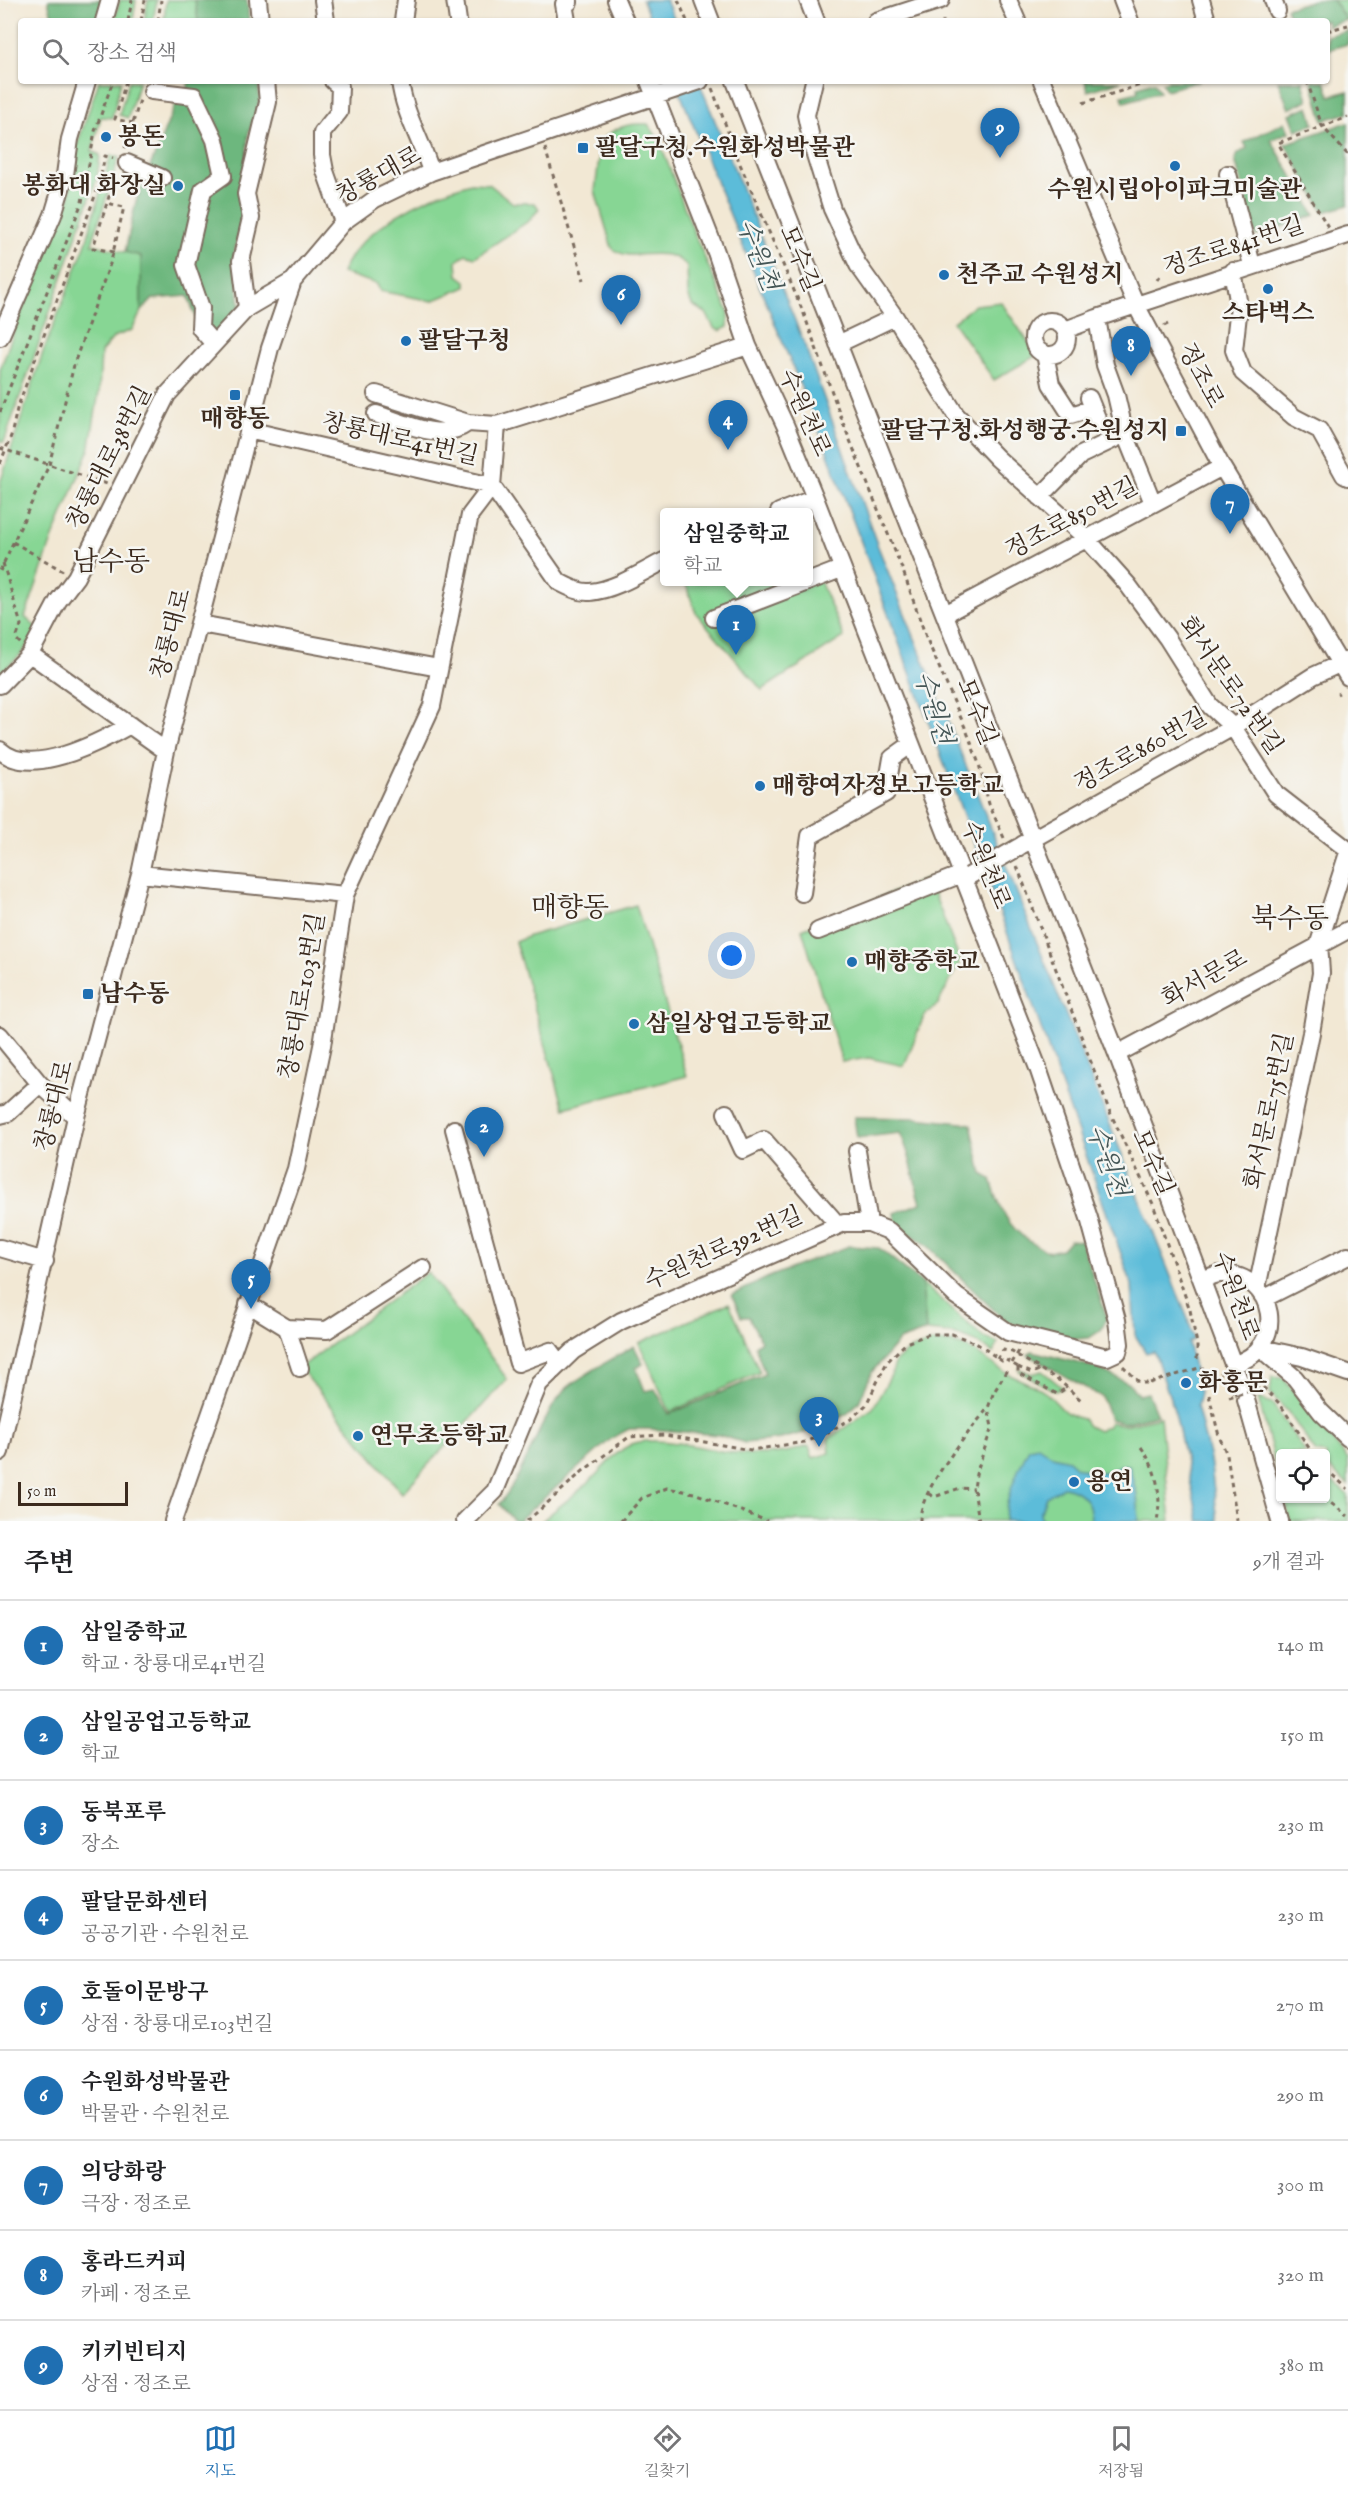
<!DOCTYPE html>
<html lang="ko">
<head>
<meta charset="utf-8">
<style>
	:root { --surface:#fff; --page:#f6f6f6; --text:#202124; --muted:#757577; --line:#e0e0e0; --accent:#1f6fb2 }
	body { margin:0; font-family:"IM FELL English","Noto Serif KR",serif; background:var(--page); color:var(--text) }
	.controls { position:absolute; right:18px; bottom:18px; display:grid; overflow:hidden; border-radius:6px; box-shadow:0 2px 4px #0004 }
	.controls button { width:54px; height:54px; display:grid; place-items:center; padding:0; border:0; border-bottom:2px solid var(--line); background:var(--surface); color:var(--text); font:30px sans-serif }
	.scale { position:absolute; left:18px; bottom:15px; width:110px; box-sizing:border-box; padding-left:6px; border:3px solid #3b2a1e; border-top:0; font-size:16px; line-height:21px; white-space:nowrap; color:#3b2a1e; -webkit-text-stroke:4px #f6f6f2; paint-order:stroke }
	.you { position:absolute; left:732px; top:956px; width:21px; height:21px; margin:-15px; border:4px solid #fff; border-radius:50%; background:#1a73e8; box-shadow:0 0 0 9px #1a73e833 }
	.badge { display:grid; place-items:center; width:39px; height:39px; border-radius:50%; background:var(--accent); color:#fff; font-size:20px; font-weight:700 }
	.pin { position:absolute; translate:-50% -50px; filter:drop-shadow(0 2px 3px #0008) }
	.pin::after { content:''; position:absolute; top:32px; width:21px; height:18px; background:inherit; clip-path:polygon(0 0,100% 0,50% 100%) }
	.popup { position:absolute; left:660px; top:508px; width:153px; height:78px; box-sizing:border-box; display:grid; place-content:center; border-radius:6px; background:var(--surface); filter:drop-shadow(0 2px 4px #0005); font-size:20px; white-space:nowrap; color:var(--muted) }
	.popup b { font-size:22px; color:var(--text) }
	.popup::after { content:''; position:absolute; left:50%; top:100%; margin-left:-12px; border:12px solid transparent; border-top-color:var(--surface) }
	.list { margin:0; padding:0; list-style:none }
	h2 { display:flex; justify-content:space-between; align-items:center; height:78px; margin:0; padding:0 24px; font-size:26px }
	h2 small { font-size:20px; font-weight:400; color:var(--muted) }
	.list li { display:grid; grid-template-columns:39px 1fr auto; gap:18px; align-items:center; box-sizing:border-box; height:90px; padding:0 24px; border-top:2px solid var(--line) }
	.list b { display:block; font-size:22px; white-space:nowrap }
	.list p { margin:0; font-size:20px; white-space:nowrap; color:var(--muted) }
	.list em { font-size:20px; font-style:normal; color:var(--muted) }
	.icon { flex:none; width:33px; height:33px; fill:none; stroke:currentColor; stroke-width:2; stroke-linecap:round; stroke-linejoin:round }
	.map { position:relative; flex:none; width:1348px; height:1521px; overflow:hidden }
	.search { position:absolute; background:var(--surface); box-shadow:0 2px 4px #0004; left:18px; right:18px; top:18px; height:66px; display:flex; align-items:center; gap:15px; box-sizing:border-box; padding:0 21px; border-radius:6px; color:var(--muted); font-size:22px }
	.sheet { height:888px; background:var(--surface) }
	nav { display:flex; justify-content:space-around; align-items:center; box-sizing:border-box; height:84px; border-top:2px solid var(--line); background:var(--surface); font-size:16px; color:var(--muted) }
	nav a { display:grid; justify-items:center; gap:3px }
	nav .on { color:var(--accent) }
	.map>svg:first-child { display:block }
	.green { fill:#87d694; stroke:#618059; stroke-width:1.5 }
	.forest { fill:#6db77e; stroke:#54704e; stroke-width:1.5 }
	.water { fill:#5bbcd9; stroke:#4b737c; stroke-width:1.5 }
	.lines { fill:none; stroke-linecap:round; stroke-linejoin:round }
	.minor-casing { stroke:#7b6c5e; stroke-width:20 }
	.path { stroke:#7b6c5e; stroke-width:3; stroke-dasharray:4.5 4.5; stroke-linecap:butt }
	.minor { stroke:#fff; stroke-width:16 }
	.minor-bridge-casing { stroke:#7b6c5e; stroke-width:20; stroke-linecap:butt }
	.path-bridge { stroke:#7b6c5e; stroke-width:3; stroke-dasharray:4.5 4.5; stroke-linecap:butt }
	.minor-bridge { stroke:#fff; stroke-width:16 }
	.poi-dot { fill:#1f6fb2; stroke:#f6f6f2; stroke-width:2 }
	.labels { text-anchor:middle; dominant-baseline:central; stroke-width:5; stroke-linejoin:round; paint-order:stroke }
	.poi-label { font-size:24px; font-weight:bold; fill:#3b2a1e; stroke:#f6f6f2; text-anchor:start }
	.street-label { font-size:24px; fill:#3b2a1e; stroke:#f6f6f2 }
	.water-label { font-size:26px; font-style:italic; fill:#455656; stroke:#f6f6f2 }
	.quarter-label { font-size:27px; fill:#3b2a1e; stroke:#f6f6f2 }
</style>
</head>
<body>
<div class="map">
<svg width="1348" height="1521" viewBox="0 0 1348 1521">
	<rect width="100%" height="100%" fill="#f6f6f2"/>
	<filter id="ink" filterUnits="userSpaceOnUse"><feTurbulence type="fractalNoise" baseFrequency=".0167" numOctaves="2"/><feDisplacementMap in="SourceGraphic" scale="12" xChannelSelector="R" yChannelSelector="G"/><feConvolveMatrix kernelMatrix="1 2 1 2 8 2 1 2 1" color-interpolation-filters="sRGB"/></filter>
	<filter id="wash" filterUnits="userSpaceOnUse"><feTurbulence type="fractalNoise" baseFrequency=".008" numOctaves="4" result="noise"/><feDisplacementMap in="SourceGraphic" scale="24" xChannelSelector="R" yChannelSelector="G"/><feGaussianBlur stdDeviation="1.35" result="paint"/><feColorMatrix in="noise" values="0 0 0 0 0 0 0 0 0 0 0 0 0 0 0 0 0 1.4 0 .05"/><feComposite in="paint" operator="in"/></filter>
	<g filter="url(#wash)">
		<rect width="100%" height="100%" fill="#f2e8d4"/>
		<!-- green -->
		<path class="green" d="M120,0h16l-3,21h-19z
			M148,0h9l-4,21h-9z
			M166,0h29l3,21h-34z
			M1333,0h15v20h-2z
			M99,81h22l-9,37 -11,-1 -9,34 8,4 -3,23 -93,264 -4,-1v-71l18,-50 51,-121 6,-48z
			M129,81h10l-11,37 -9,-3z
			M648,124l11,16 37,98 33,75 -1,14 -8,4 -6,-3 -8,-15 -14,-8 -4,-11 -1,-28c-24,-25 -55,0 -75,-18l-17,-57 6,-49c10,-15 30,-19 47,-18z
			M111,155l8,2 -27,87 49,12v56l-9,18 -18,7 -13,15 -2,40 -10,59 -37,89 -27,77 14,13 -18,24 -21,20v-191l43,-131 43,-109z
			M471,183l18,1 24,19h22l4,6 -9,11 -55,37 -9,-3 -9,7 1,14 8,6v6l-34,14 -52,-10 -3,-7 -35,-11c17,-45 85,-78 129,-90z
			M1001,302l36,53 -43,25 -41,-58 22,-17z
			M817,574l27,63 -82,53 -66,-77 -11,-31h110z
			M928,878l32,83 -22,43 -14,12 -20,50 -35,-8 -27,4 -40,-133z
			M636,905l51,171 -123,32 -49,-166 14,-6z
			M428,1272l79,107 -105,114 -102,-125z
			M922,1283l61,54 15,6 -5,10c-21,-16 -41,-21 -67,-22z
			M729,1303l31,69 -90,40 -31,-69z
			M932,1342c41,0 44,13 76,32 12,6 27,11 38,19 16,13 15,21 37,26l5,7 10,5 10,-5 2,-4 14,3 36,-8 11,104h-629c17,-15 36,-28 52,-44 12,-12 22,-26 38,-33 23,-10 79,7 104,9 25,3 50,1 73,-7l4,12 17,-5 -2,-14 45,-31 18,-33 5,-14 13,-11z
			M1019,1369l13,5 10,-3 21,17 -7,3 -5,-2 -31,-17z
			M1272,1377l11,1 65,82v25l-22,-20v-11l-10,-1 -28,-41 -18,-19z
			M1258,1398l14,5 34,50 -26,1v26z
			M1326,1476l22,19v26h-58l-5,-22 41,-1z"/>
		<!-- forest -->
		<path class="forest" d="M48,0h58l-8,21h-45z
			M195,0h52l2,21h-51z
			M1314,0h19l13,20 -19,6v-5h-35l-6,-13z
			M1348,30v14l-21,6v-14z
			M189,81h69l2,18 -12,37 -5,77 -9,41 6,51 -26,33 -18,-20 -8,-22 -35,3 -12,13v-56l-16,-4 11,-51 39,-96 12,-13z
			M1085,81h36l-33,10z
			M1169,81h31l-34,9 -4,-7z
			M1278,81h25l5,19 -19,9z
			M1312,81h13l5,15 18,-5v22l-25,7z
			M1154,82l6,10 -36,10 -2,-6 16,-4 -1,-5z
			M1309,106l5,18 -18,6 -6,-16z
			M1285,122l4,10 -18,8 44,75 -59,21 -21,-76 3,-6 9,-6 -3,-6z
			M1348,122v83l-24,7 -39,-68z
			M854,1117l61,1 56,6 11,50 9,5c11,38 21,56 58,73l13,-3 8,-9 11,1 26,77 -6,12 -12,8 -13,1 -32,-5 -39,-13 -78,-76 -31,-21 -2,-11 27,-10c-8,-24 -9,-47 -21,-70l-43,5z
			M849,1246l30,2 43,35 4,48 -27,10 -27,31 -13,30 -12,12 -33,16 -33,9 -36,4 -26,-8 -70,-6h-20l-17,9 -94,83h-4l-15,-17c28,-33 37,-80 65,-113 11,-13 53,-34 70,-45l9,18 -7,4 9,23 10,-2 14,25 96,-40 -10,-28 6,-5 -12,-24h-8l-9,-22 37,-18z
			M1032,1351l65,17 33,16 8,11 10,-2 9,22 -33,8 -14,-4 -8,-22 -74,-42z"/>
		<!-- water -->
		<path class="water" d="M642,0h24l9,21h-24z
			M675,81h24l105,262 73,201 311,775 6,20 -6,3 12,51 -3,13 13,53 8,62h-19l-24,-108 -21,-62 -8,2 -11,-18 -3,-50 -129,-364 -179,-478z
			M1038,1446l15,10 15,4 8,7 14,5h15l17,-7h7l8,30 2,26h-48c0,-19 -9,-31 -28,-34l-17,10 -6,17 2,7h-37c0,-24 13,-52 24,-73z"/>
	</g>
	<g filter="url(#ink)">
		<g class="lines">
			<defs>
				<path id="minor" d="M258,0l2,21
					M323,0l3,21
					M455,0l3,21
					M616,0l9,21
					M703,0l8,21
					M808,0l8,21
					M1008,0l9,21
					M1122,0l8,21
					M1201,0l6,21
					M1273,0l4,11
					M104,21l6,-21
					M403,21l3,-21
					M567,21l-3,-17 5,-2 -1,-2
					M876,21l65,-21
					M333,81l7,6 -1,25 -17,21v22l3,16 18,51
					M400,81c4,33 22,60 31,91
					M735,81l382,973 125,334
					M814,81l-8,34 7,33 19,61 26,56 37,52 61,98 41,43 89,80 42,47 39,53 43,68 23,21 43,67 72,56
					M1042,81l94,224 86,162 126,210
					M152,91l42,5 21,44 8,36 -20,14 -17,75 15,43 -1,20 14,16
					M127,163l35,15
					M1228,174l24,91
					M1233,271l6,35 -5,44 9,23 51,44 25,13 25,45 4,2
					M247,308l-6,-47 10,-43 -5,-24 22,-92 -2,-21
					M1033 338a17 17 0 1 1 34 0a17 17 0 1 1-34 0Z
					M1065,330l32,-12
					M0,337l53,-122 12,-40 5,-36 17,-58
					M838,344l57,-27
					M1045,354l6,30 20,31 22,-7
					M376,394l92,29 29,2
					M1089,398l12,30
					M376,414c29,9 65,29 92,9
					M248,430l244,56 67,96c10,5 20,11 31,10 25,-2 52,-20 74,-31
					M1040,497l41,-42 44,-21
					M1153,503l-28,-69 -9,-39 -11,-30 -8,-47 251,-83
					M779,512l36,-14
					M945,614l277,-147
					M714,618l127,-49
					M200,624l239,44
					M30,654l136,97
					M0,685l30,-31 28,-53 18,-24 91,-182 80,-87 46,-27
					M0,750c30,29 100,-8 130,-25
					M1022,845l211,-118 80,-51 35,-16
					M140,874l205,21
					M802,893l8,-57 76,-43 6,-35 18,-13
					M818,931l144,-57
					M0,1035l40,49 36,33
					M1117,1054l231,-124
					M726,1113l17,37 21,-10 74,85
					M0,1115l8,-2 32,-29
					M454,1129l64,234 32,-12 9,12
					M857,1151l12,72
					M0,1248l45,13
					M1203,1279c5,-1 12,-5 18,-5 55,-1 68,74 13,90
					M1257,1288l54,-255 10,-60 -2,-30 29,-90
					M1265,1298l83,-42
					M248,1304l39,24 13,40
					M287,1328l40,2 96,-62
					M1260,1348l35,30 26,34 27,26
					M1261,1348l41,9 46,16
					M1246,1400l34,121
					M0,1452l76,-335 64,-243 26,-123 104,-403 23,-67 50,-59 32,-23 56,-27 269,-91
					M173,1521l123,-352 26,-123 23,-151 87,-189 38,-191 22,-29 5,-61 251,-79
					M465,1521l30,-30 44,-107 34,-33 48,-30 223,-98h25l20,8 67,65 52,36 99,25 11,-5 2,-8 -3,-24 -28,-102 -51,-150 -223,-570 -29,-71 -38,-81 -32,-94 -67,-171"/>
			</defs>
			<!-- minor casing -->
			<use href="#minor" class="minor-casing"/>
			<!-- path -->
			<path class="path" d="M678,0l9,21
				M943,20v1
				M128,21l4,-21
				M141,21l4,-21
				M158,21l3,-21
				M1327,31l21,-6
				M126,81l-11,38 18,4
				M1307,81l15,45 26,29
				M712,88l28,76 64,150 39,109 60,148 23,66 41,95 12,32 10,40 15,34
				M1083,103l70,-22
				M125,148l15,-48
				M545,148l39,132
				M1328,227l-50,-84 70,-26
				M114,252l-21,-4 23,-74
				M1157,280l4,-6
				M1164,326l8,-4
				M0,412l82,-210 13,-71 18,-50
				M0,448l107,36
				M0,464l11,-28 6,-27 82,-224 6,-29 8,2
				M13,542l50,29
				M3,563l18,62 -5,14 5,5
				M0,571l49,-106 26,-104 36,-100 13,-54 -17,-4
				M1337,694l2,-1
				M1017,866l92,244 44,94 37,106 7,34v15
				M997,1359l6,-9 9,2 48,29 22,20
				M1012,1363l8,-14
				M1123,1366l17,17h10
				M1018,1367v6l39,21 11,-7
				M1018,1367l14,6 9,-4
				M1202,1367l3,11 16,-5
				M1263,1387l17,17 33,50
				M1209,1395l10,41 8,19 10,66
				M1141,1447c16,22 21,47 16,74
				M1326,1469l22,20
				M929,1494l5,3 26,-9 14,1
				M1324,1498l24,18
				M527,1521l56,-50 46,-34 35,-2 87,15 54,-8 23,-10 23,-13 15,-14 21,-43 19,-19 23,-9h23l24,9 26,18 4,-1
				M621,1521l21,-23 25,-10 27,5 73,28
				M920,1521c-1,-31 49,-89 68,-113l5,-14 15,-26
				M979,1521l-5,-32 2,-15 16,-47 -4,-19"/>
			<!-- minor -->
			<use href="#minor" class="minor"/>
			<defs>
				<path id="minor-bridge" d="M969,876l50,-29"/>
			</defs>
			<!-- minor-bridge casing -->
			<use href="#minor-bridge" class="minor-bridge-casing"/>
			<!-- path-bridge -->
			<path class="path-bridge" d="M1006,1360l12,7
				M1150,1383l52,-16
				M1229,1397l34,-10"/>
			<!-- minor-bridge -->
			<use href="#minor-bridge" class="minor-bridge"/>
		</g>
	</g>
	<!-- markers -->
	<g class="poi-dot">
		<circle cx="106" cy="137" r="6"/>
		<rect x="577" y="142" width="12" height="12" rx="3"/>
		<circle cx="1175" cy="166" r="6"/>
		<circle cx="178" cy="186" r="6"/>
		<circle cx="944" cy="275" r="6"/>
		<circle cx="1268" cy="289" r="6"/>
		<circle cx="406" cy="341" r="6"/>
		<rect x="229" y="389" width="12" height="12" rx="3"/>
		<rect x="1175" y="425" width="12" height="12" rx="3"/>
		<circle cx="760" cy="786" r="6"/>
		<circle cx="852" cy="962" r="6"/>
		<rect x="82" y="988" width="12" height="12" rx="3"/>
		<circle cx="634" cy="1024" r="6"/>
		<circle cx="1186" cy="1383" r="6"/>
		<circle cx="358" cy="1436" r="6"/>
		<circle cx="1074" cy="1482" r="6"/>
	</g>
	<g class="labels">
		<!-- poi labels -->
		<g class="poi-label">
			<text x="118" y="137">봉돈</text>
			<text x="595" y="148">팔달구청.수원화성박물관</text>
			<text x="166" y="186" text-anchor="end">봉화대 화장실</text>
			<text x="1175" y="190" text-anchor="middle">수원시립아이파크미술관</text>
			<text x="956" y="275">천주교 수원성지</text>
			<text x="1268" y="313" text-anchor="middle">스타벅스</text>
			<text x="418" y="341">팔달구청</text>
			<text x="235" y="419" text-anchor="middle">매향동</text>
			<text x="1169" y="431" text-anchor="end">팔달구청.화성행궁.수원성지</text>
			<text x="772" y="786">매향여자정보고등학교</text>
			<text x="864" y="962">매향중학교</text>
			<text x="100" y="994">남수동</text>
			<text x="646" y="1024">삼일상업고등학교</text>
			<text x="1198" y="1383">화홍문</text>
			<text x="370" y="1436">연무초등학교</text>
			<text x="1086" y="1482">용연</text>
		</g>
		<!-- street labels -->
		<g class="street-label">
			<text transform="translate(379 176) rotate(-29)">창룡대로</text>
			<text transform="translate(1234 247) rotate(-18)">정조로841번길</text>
			<text transform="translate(799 259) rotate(67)">모수길</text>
			<text transform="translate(1200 376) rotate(62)">정조로</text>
			<text transform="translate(804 413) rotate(66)">수원천로</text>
			<text transform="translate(400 440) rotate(13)">창룡대로41번길</text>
			<text transform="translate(110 458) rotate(-63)">창룡대로38번길</text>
			<text transform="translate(1072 519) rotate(-28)">정조로850번길</text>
			<text transform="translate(172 634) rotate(-75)">창룡대로</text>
			<text transform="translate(1230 686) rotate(55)">화서문로72번길</text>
			<text transform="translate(976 712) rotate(68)">모수길</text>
			<text transform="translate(1141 751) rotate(-29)">정조로860번길</text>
			<text transform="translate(985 865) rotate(68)">수원천로</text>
			<text transform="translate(1205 979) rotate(-29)">화서문로</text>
			<text transform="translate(303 996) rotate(-80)">창룡대로103번길</text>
			<text transform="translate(55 1106) rotate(-76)">창룡대로</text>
			<text transform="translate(1270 1111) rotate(-78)">화서문로75번길</text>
			<text transform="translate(1152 1163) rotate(66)">모수길</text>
			<text transform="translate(724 1249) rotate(-24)">수원천로392번길</text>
			<text transform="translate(1235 1296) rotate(70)">수원천로</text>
		</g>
		<!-- water labels -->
		<g class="water-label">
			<text transform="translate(758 255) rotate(68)">수원천</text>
			<text transform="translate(933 708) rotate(73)">수원천</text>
			<text transform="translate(1107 1161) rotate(70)">수원천</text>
		</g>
		<!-- quarter labels -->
		<g class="quarter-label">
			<text x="111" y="563">남수동</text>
			<text x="570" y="909">매향동</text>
			<text x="1290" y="920">북수동</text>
		</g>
	</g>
</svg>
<div class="controls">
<button><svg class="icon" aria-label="locate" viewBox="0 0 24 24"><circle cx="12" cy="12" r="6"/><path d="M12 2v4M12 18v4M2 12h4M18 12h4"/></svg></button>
</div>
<div class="scale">50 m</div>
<div class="you"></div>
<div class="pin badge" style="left:736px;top:655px">1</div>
<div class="popup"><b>삼일중학교</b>학교</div>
<div class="pin badge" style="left:484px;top:1157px">2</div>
<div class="pin badge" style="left:819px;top:1447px">3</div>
<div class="pin badge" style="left:728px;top:450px">4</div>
<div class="pin badge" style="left:251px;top:1309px">5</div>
<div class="pin badge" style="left:621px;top:325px">6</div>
<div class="pin badge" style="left:1230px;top:534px">7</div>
<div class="pin badge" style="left:1131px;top:376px">8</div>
<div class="pin badge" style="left:1000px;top:158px">9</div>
<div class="search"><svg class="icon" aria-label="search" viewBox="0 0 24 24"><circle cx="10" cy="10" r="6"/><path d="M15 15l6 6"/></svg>장소 검색</div>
</div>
<section class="sheet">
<h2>주변<small>9개 결과</small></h2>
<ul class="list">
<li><span class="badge">1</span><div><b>삼일중학교</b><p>학교 · 창룡대로41번길</p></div><em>140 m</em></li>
<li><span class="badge">2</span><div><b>삼일공업고등학교</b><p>학교</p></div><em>150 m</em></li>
<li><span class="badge">3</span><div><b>동북포루</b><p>장소</p></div><em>230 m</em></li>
<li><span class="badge">4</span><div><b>팔달문화센터</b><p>공공기관 · 수원천로</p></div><em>230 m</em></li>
<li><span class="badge">5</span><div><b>호돌이문방구</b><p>상점 · 창룡대로103번길</p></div><em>270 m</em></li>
<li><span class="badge">6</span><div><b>수원화성박물관</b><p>박물관 · 수원천로</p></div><em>290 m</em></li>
<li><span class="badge">7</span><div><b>의당화랑</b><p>극장 · 정조로</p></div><em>300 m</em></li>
<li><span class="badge">8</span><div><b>홍라드커피</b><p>카페 · 정조로</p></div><em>320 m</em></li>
<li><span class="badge">9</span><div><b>키키빈티지</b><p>상점 · 정조로</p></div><em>380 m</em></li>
</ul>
</section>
<nav>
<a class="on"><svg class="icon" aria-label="map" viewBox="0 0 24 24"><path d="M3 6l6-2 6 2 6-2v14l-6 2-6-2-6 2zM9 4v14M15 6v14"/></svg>지도</a>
<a><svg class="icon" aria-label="directions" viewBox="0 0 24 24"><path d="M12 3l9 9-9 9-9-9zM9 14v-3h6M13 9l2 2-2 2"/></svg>길찾기</a>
<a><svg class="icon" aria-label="saved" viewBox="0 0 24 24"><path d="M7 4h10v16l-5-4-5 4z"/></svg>저장됨</a>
</nav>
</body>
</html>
